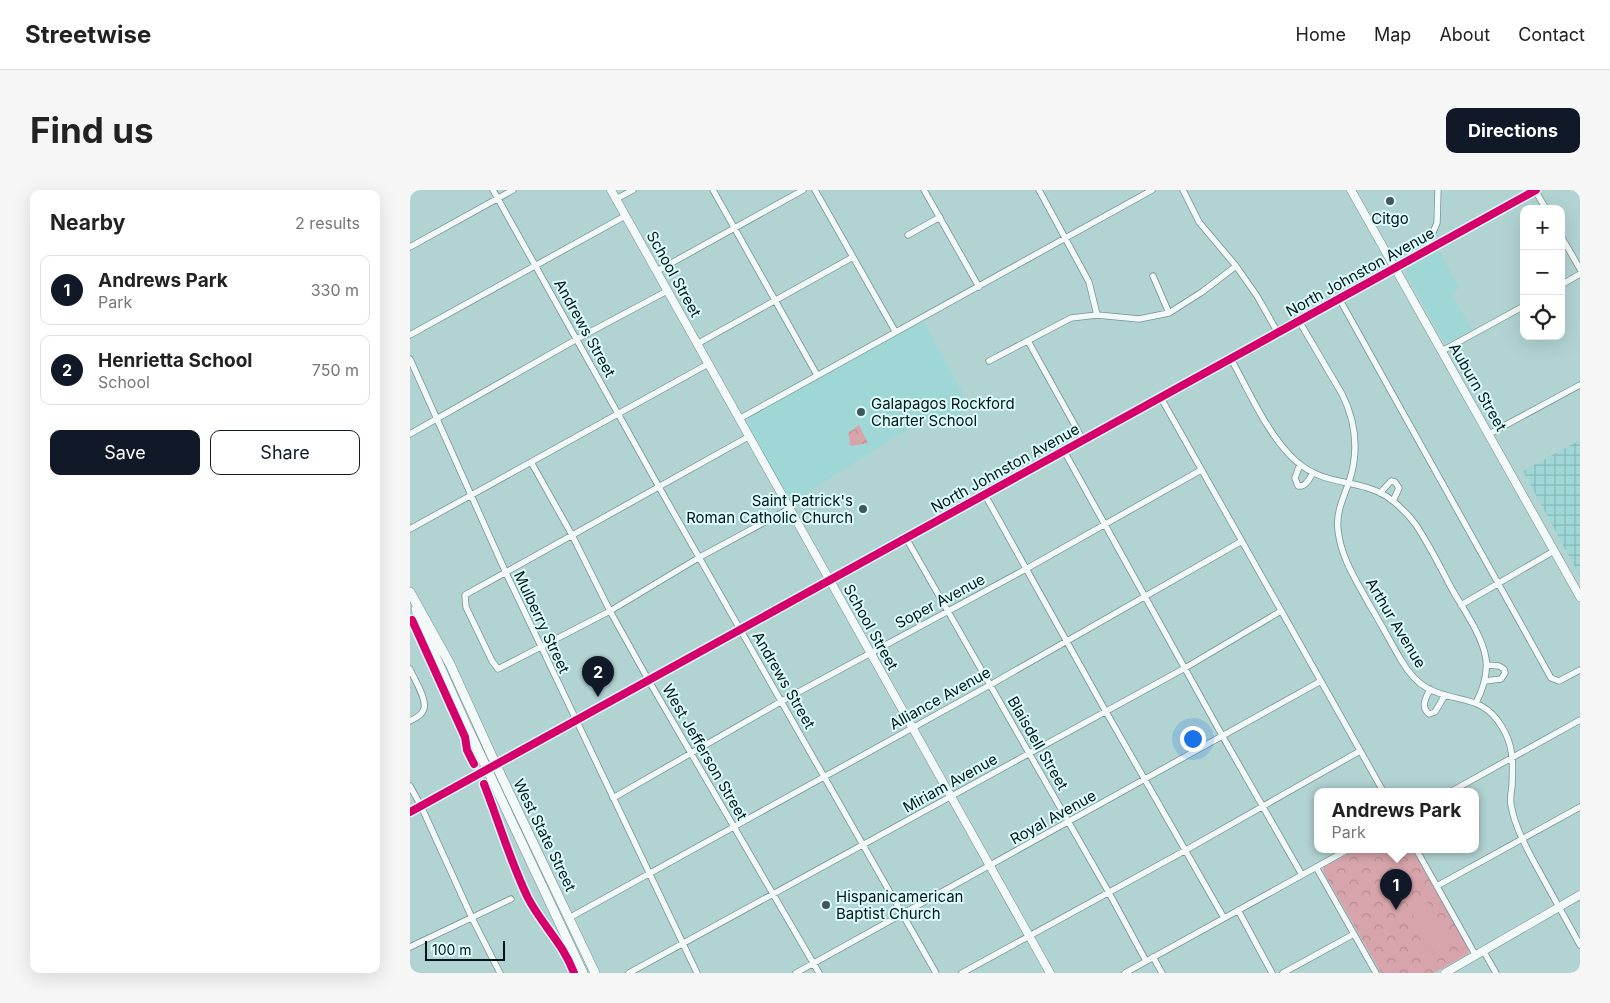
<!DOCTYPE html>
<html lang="en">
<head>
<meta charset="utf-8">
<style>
	:root { --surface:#fff; --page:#f6f6f6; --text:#222; --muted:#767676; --line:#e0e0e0; --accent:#111827 }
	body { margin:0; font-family:Inter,sans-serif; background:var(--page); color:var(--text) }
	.controls { position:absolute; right:15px; top:15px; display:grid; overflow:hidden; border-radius:10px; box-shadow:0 5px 20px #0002 }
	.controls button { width:45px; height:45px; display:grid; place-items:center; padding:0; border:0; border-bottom:1px solid var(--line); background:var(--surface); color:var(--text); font:25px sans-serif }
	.scale { position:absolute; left:15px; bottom:12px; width:80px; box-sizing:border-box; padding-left:5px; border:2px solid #001616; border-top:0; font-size:14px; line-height:18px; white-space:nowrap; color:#001616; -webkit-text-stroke:4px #ddfbfb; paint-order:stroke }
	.you { position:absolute; left:782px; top:548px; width:18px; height:18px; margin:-12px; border:4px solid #fff; border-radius:50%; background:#1a73e8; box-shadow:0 0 0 8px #1a73e833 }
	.badge { display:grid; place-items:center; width:32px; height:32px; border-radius:50%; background:var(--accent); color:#fff; font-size:16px; font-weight:700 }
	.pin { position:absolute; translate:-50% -41px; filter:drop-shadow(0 1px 2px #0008) }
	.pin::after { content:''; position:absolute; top:26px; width:18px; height:15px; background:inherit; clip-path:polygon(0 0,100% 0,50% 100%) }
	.popup { position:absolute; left:904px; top:598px; width:165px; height:65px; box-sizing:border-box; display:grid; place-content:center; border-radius:10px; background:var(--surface); filter:drop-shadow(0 1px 4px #0005); font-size:16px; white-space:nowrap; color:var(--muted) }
	.popup b { font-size:19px; color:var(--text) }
	.popup::after { content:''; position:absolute; left:50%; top:100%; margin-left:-10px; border:10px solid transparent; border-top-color:var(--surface) }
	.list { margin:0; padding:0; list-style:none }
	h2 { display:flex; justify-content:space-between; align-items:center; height:65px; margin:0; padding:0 20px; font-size:21px }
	h2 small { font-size:16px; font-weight:400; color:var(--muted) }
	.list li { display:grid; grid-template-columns:32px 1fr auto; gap:15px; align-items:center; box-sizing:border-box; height:70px; margin:0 10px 10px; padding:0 10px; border:1px solid var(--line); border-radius:10px }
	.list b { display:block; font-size:19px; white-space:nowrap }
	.list p { margin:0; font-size:16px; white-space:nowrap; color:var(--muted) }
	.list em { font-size:16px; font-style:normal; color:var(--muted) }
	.actions { display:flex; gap:10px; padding:15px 20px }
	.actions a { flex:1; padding:11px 0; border:1px solid var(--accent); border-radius:10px; text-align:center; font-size:18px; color:var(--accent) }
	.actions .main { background:var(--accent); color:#fff }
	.icon { flex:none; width:28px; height:28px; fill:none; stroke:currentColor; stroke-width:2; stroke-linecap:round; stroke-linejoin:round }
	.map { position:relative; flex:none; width:1170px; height:783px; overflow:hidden; border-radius:10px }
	header { display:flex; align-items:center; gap:30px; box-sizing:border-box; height:70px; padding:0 25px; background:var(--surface); border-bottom:1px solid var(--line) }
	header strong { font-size:24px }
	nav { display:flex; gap:28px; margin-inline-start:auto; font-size:18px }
	.intro { display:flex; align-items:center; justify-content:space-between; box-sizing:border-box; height:120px; padding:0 30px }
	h1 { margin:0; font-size:35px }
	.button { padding:12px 22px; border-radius:10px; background:var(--accent); color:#fff; font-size:18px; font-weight:700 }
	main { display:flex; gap:30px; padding:0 30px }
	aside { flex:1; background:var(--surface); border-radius:10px; box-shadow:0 5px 20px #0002 }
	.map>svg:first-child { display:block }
	.built { fill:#9fd7d6 }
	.industrial { fill:url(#industrial-grid) }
	.park { fill:url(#park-crowns) }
	.pitch { fill:#d6a4aa }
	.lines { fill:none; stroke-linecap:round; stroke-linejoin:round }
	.street-casing { stroke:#769191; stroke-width:7 }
	.secondary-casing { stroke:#769191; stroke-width:9 }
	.primary-casing { stroke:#769191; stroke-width:10 }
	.street { stroke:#f3f8f8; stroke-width:5.5 }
	.secondary { stroke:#f3f8f8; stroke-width:8 }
	.primary { stroke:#f3f8f8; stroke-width:9 }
	.cycleway-casing { stroke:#ddfbfb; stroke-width:11 }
	.cycleway { stroke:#d6006c; stroke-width:8 }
	.poi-dot { fill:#3e5858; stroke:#ddfbfb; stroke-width:2 }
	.labels { text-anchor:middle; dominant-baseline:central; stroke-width:4; stroke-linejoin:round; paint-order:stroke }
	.poi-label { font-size:15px; fill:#001616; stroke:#ddfbfb; text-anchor:start }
	.street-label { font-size:15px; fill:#001616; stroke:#ddfbfb }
</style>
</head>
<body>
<header>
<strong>Streetwise</strong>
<nav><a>Home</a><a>Map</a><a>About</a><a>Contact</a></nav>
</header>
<div class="intro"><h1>Find us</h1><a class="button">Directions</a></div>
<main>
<aside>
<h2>Nearby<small>2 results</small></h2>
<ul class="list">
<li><span class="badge">1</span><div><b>Andrews Park</b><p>Park</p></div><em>330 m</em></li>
<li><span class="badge">2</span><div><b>Henrietta School</b><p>School</p></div><em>750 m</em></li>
</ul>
<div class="actions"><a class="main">Save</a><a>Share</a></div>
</aside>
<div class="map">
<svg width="1170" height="783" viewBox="0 0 1170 783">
	<defs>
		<pattern id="industrial-grid" width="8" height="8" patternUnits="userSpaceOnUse" patternTransform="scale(1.25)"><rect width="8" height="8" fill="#9fd7d6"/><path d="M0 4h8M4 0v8" fill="none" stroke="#87b8b7"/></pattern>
		<pattern id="park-crowns" width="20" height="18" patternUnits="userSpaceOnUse" patternTransform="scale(1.25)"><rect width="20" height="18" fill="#d6a4aa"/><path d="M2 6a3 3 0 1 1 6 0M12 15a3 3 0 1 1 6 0" fill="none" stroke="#b68c92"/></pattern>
	</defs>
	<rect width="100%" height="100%" fill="#b1d3d2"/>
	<!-- built -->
	<path class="built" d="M1027,57l22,41 -8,5 21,37 -25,13 -3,-1 -39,-71 1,-5 2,-3z
		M513,130l48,89 -33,17 -7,-10 -33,19 -107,68 -44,-79 1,-6z"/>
	<!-- industrial -->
	<path class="industrial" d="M1170,250v136l-57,-105z"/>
	<!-- park -->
	<path class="park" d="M449,235l9,18 -17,3 -2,-3 1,-1 -2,-9z
		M947,659h55l57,100 -1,5 -34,19h-53l-58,-102 1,-4z"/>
	<!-- pitch -->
	<path class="pitch" d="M1016,709l6,12 -16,9 -6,-12z
		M1026,723l6,13 -23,12 -7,-12z
		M1035,738l7,13 -26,13 -6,-12z"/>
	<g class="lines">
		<defs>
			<path id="street" d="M83,0l166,297 277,486
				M303,0l104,185
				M405,0l80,141
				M514,0l55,97
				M629,0l50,92 8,33
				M773,0l16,32 37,44 21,30 21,37
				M1125,0l11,19
				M206,9l17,-9
				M498,45l32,-18
				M1151,46l19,33
				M0,57l103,-57
				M1015,61l12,-28 1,-33
				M985,78l141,-78
				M247,81l146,-81
				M743,86l16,37
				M1151,95l19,-11
				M930,110l211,378 8,3 21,-11
				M889,131l43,73c14,28 17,58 7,88 -6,17 -13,30 -11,48 3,28 18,50 31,74 11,18 21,37 32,56 6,10 15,22 26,28 29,16 55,5 75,39 12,19 11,37 10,59 -1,6 -2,13 -1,19 4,23 17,46 28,66 14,25 27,49 41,74
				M0,145l215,-119
				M618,151l55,99
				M287,154l156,-87
				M1032,161l82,-45
				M0,169l96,214 191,400
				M821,169c18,32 37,77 65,102 29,26 60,17 90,35 12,8 22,18 30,29 14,21 25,44 37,66 11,19 30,46 33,68 2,16 -3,30 -10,44
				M579,171l82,-43 26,-3 42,4 30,-6 33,-21 34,-26
				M751,208l222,393
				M329,229l413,-229
				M0,244l167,-95 90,-48
				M1079,244l91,-49
				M338,247l-283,158 1,12 26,54 6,8 112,-58 90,-54 89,-48
				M654,261l159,286 79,138
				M121,272l41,73 38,76 39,70 170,292
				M890,274l-5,14 3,8c8,1 11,-7 15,-13
				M970,303l11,-12 4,1 4,6 -6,13
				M575,305l120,215 119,208
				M0,339l298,-165
				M496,348l202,353 38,70
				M1051,415l93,-54
				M0,479c4,10 19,33 13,42 -2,5 -8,7 -13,10
				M1075,491l16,-2 4,-6 -1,-4 -5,-3 -12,-1
				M1020,499c-4,9 -10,17 -1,25l6,-2 10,-17
				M0,596l11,20 51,112 28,55
				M1042,601l128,-71
				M203,608l169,-97 244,-132 175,-99
				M1006,659l60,107
				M906,677l60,106
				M1027,696l143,-79
				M828,720l34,63
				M159,728l421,-233 252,-144
				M0,757l101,-48
				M1074,762l12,21
				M743,767l9,16
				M219,783l556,-305 96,-57
				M386,783l525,-292
				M552,783l224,-123 174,-99
				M715,783l224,-124
				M873,783l71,-39"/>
			<path id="secondary" d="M201,0l439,783
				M941,0l229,407
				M0,622l985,-544
				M1035,783l135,-78"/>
			<path id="primary" d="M0,402l40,72 46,101 99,208
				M6,419l3,11 46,102 118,251"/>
		</defs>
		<!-- street casing -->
		<use href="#street" class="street-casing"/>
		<!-- secondary casing -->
		<use href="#secondary" class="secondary-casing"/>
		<!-- primary casing -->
		<use href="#primary" class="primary-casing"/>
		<!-- street -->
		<use href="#street" class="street"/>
		<!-- secondary -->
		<use href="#secondary" class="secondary"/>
		<!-- primary -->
		<use href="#primary" class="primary"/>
		<defs>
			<path id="cycleway" d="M2,430l53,117 2,13 7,14
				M74,594c15,38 26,77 44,114 14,27 35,45 46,75
				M0,622l1126,-622"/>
		</defs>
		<!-- cycleway casing -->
		<use href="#cycleway" class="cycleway-casing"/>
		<!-- cycleway -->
		<use href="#cycleway" class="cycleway"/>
	</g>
	<!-- markers -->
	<g class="poi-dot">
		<circle cx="980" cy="11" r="5"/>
		<circle cx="451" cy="222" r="5"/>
		<circle cx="453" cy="319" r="5"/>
		<circle cx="416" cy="715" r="5"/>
	</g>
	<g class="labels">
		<!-- poi labels -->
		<g class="poi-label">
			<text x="980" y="28" text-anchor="middle">Citgo</text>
			<text x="461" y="213">Galapagos Rockford<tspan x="461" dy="17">Charter School</tspan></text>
			<text x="443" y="310" text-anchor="end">Saint Patrick's<tspan x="443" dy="17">Roman Catholic Church</tspan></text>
			<text x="426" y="706">Hispanicamerican<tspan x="426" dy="17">Baptist Church</tspan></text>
		</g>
		<!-- street labels -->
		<g class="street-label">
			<text transform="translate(950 82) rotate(-29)">North Johnston Avenue</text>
			<text transform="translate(264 84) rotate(61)">School Street</text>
			<text transform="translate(175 138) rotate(61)">Andrews Street</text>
			<text transform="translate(1068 197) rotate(60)">Auburn Street</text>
			<text transform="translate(595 278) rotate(-29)">North Johnston Avenue</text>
			<text transform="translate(530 411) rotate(-28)">Soper Avenue</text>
			<text transform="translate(132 432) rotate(65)">Mulberry Street</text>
			<text transform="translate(986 433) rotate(59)">Arthur Avenue</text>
			<text transform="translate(461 437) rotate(61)">School Street</text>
			<text transform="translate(374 490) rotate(60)">Andrews Street</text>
			<text transform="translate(530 508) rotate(-29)">Alliance Avenue</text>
			<text transform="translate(628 553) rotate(60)">Blaisdell Street</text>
			<text transform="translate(295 562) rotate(60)">West Jefferson Street</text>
			<text transform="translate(540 593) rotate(-29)">Miriam Avenue</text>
			<text transform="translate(643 627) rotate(-29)">Royal Avenue</text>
			<text transform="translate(135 645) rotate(64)">West State Street</text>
		</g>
	</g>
</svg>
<div class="controls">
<button>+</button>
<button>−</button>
<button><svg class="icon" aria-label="locate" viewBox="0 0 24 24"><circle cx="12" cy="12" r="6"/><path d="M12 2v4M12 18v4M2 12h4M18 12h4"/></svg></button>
</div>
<div class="scale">100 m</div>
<div class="you"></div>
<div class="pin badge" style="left:986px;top:720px">1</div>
<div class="popup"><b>Andrews Park</b>Park</div>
<div class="pin badge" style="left:188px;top:507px">2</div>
</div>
</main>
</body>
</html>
